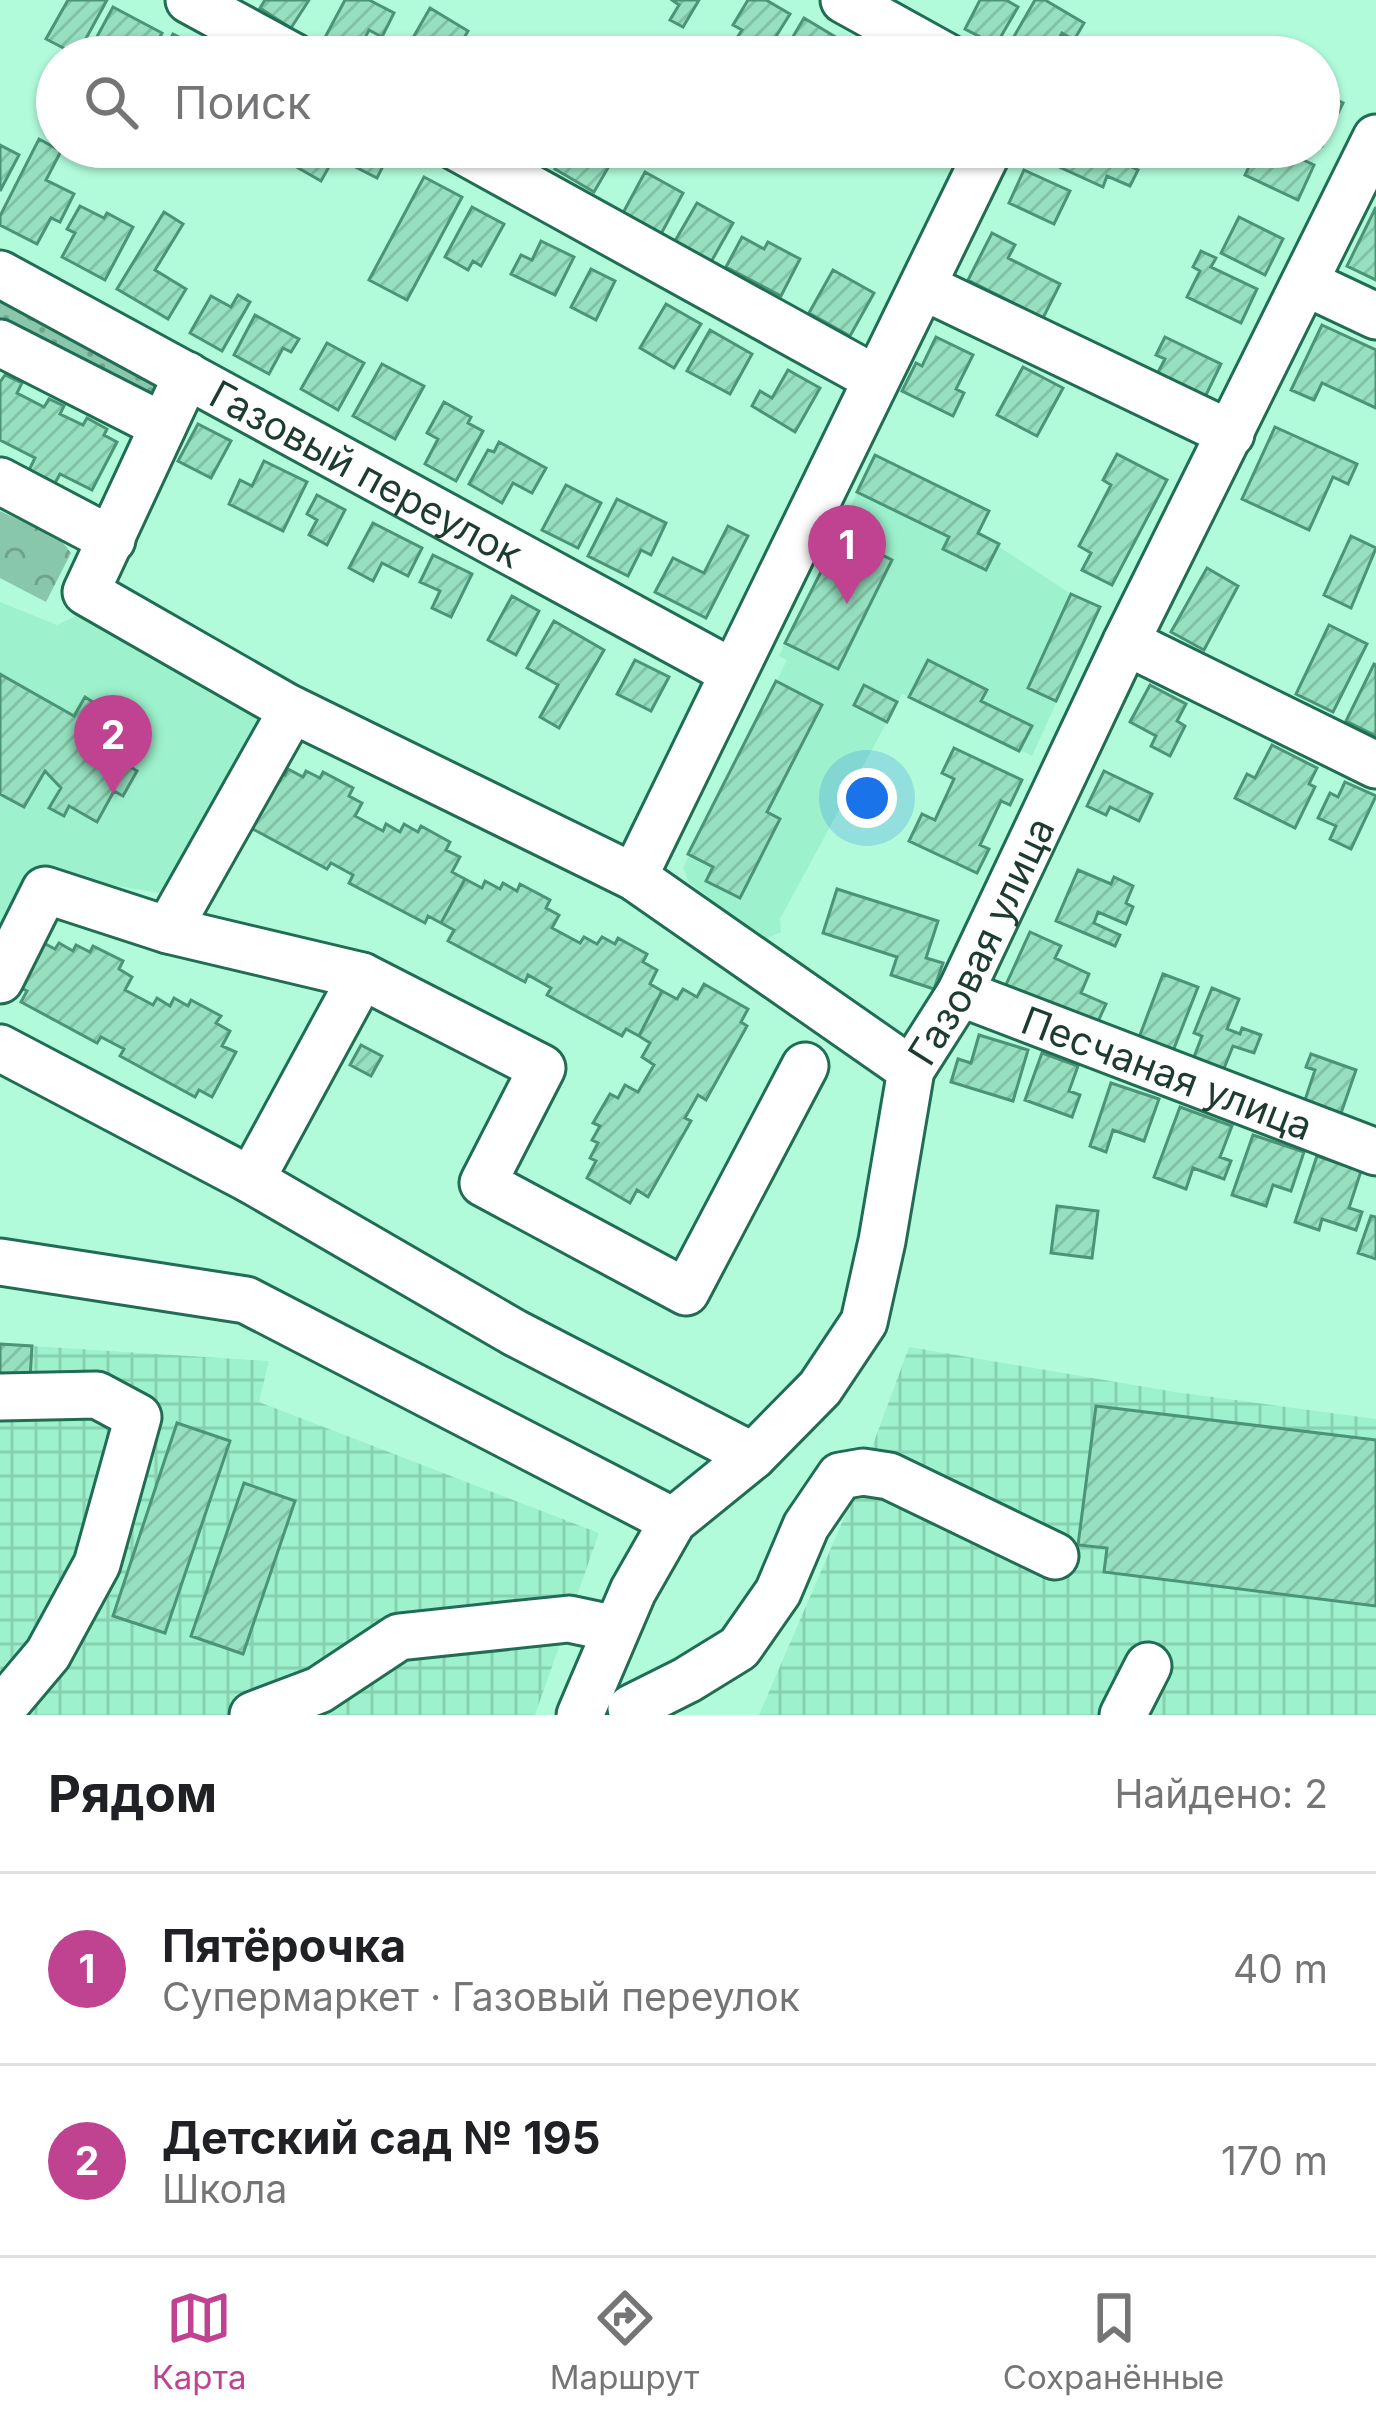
<!DOCTYPE html>
<html lang="ru">
<head>
<meta charset="utf-8">
<style>
	:root { --surface:#fff; --page:#f6f6f6; --text:#202124; --muted:#757577; --line:#e0e0e0; --accent:#c04391 }
	body { margin:0; font-family:Inter,sans-serif; background:var(--page); color:var(--text) }
	.you { position:absolute; left:867px; top:798px; width:42px; height:42px; margin:-30px; border:9px solid #fff; border-radius:50%; background:#1a73e8; box-shadow:0 0 0 18px #1a73e833 }
	.badge { display:grid; place-items:center; width:78px; height:78px; border-radius:50%; background:var(--accent); color:#fff; font-size:39px; font-weight:700 }
	.pin { position:absolute; translate:-50% -99px; filter:drop-shadow(0 3px 6px #0008) }
	.pin::after { content:''; position:absolute; top:63px; width:42px; height:36px; background:inherit; clip-path:polygon(0 0,100% 0,50% 100%) }
	.list { margin:0; padding:0; list-style:none }
	h2 { display:flex; justify-content:space-between; align-items:center; height:156px; margin:0; padding:0 48px; font-size:51px }
	h2 small { font-size:39px; font-weight:400; color:var(--muted) }
	.list li { display:grid; grid-template-columns:78px 1fr auto; gap:36px; align-items:center; box-sizing:border-box; height:192px; padding:0 48px; border-top:3px solid var(--line) }
	.list b { display:block; font-size:45px; white-space:nowrap }
	.list p { margin:0; font-size:39px; white-space:nowrap; color:var(--muted) }
	.list em { font-size:39px; font-style:normal; color:var(--muted) }
	.icon { flex:none; width:66px; height:66px; fill:none; stroke:currentColor; stroke-width:2; stroke-linecap:round; stroke-linejoin:round }
	.map { position:relative; flex:none; width:1376px; height:1715px; overflow:hidden }
	.search { position:absolute; background:var(--surface); box-shadow:0 3px 9px #0004; left:36px; right:36px; top:36px; height:132px; display:flex; align-items:center; gap:30px; box-sizing:border-box; padding:0 42px; border-radius:66px; color:var(--muted); font-size:45px }
	.sheet { height:540px; background:var(--surface) }
	nav { display:flex; justify-content:space-around; align-items:center; box-sizing:border-box; height:168px; border-top:3px solid var(--line); background:var(--surface); font-size:33px; color:var(--muted) }
	nav a { display:grid; justify-items:center; gap:6px }
	nav .on { color:var(--accent) }
	.map>svg:first-child { display:block }
	.built { fill:#9df1cd }
	.industrial { fill:url(#industrial-grid) }
	.grass { fill:url(#grass-dots) }
	.park { fill:url(#park-crowns) }
	.building { fill:url(#building-hatch); stroke:#4b9477; stroke-width:3 }
	.lines { fill:none; stroke-linecap:round; stroke-linejoin:round }
	.minor-casing { stroke:#216d53; stroke-width:51 }
	.minor { stroke:#fff; stroke-width:45 }
	.labels { text-anchor:middle; dominant-baseline:central; stroke-width:12; stroke-linejoin:round; paint-order:stroke }
	.street-label { font-size:39px; fill:#1d3b2f; stroke:#e1fdf0 }
</style>
</head>
<body>
<div class="map">
<svg width="1376" height="1715" viewBox="0 0 1376 1715">
	<defs>
		<pattern id="industrial-grid" width="8" height="8" patternUnits="userSpaceOnUse" patternTransform="scale(3)"><rect width="8" height="8" fill="#9df1cd"/><path d="M0 4h8M4 0v8" fill="none" stroke="#87d0b0"/></pattern>
		<pattern id="grass-dots" width="8" height="8" patternUnits="userSpaceOnUse" patternTransform="scale(3)"><rect width="8" height="8" fill="#88c7ac"/><path d="M2 2h.1M6 6h.1" fill="none" stroke="#6fa38c" stroke-width="1.8" stroke-linecap="round"/></pattern>
		<pattern id="park-crowns" width="20" height="18" patternUnits="userSpaceOnUse" patternTransform="scale(3)"><rect width="20" height="18" fill="#88c7ac"/><path d="M2 6a3 3 0 1 1 6 0M12 15a3 3 0 1 1 6 0" fill="none" stroke="#6fa38c"/></pattern>
		<pattern id="building-hatch" width="6" height="6" patternUnits="userSpaceOnUse" patternTransform="scale(3)"><rect width="6" height="6" fill="#96e0c0"/><path d="M-1 1l2-2M0 6l6-6M5 7l2-2" fill="none" stroke="#81c1a5"/></pattern>
	</defs>
	<rect width="100%" height="100%" fill="#b1fbdb"/>
	<!-- built -->
	<path class="built" d="M875,455l114,56 -11,22 93,61 29,13 -68,149 -130,-62 -122,225 1,13 -18,8 -74,-58 -6,-14 104,-208 -8,-4z
		M0,602l57,23 29,-14 181,103 -95,181 -128,-21 -44,64z"/>
	<!-- industrial -->
	<path class="industrial" d="M0,1344l269,17 -10,41 340,131 -64,182h-535z
		M909,1347l266,45 201,27v296h-617l98,-227z"/>
	<!-- grass -->
	<path class="grass" d="M0,274l187,101 -24,51 -163,-83z"/>
	<!-- park -->
	<path class="park" d="M0,511l60,28 11,14 -25,49 -46,-24z"/>
	<!-- building -->
	<path class="building" d="M68,0h39l-30,55 -31,-16z
		M265,0h44l-18,28 -31,-20z
		M345,0h24l25,13 -12,24 -13,-7 -14,27 -33,-14z
		M672,0h27l-16,27 -13,-7 9,-15z
		M748,0h18l24,14 -27,43h-10l-20,-13 9,-14 -9,-5z
		M980,0h26l12,7 -22,38 -31,-16z
		M1035,0h10l39,23 -10,17 -12,-7 -14,24 -36,-17z
		M113,7l49,26 -13,24h-63z
		M430,8l38,23 -15,26h-51z
		M804,18l40,24 -9,15h-54z
		M173,34l45,23h-57z
		M1135,52v5h-43v-4z
		M1319,91l24,12 -21,43 -3,-1z
		M39,139l22,12 -15,29 28,14 -14,28 -9,-4 -14,26 -37,-19v-9z
		M0,145l19,10 -19,36z
		M294,147h46l-19,34 -35,-20z
		M349,147h27l13,7 -12,24 -35,-18z
		M514,147h40l-11,18z
		M568,147h52l-26,45 -39,-23z
		M921,147h30l-9,17 -23,-13z
		M1048,147h79l-6,15 17,8 -8,16 -23,-10 -4,11 -61,-28z
		M1275,147l39,18 -16,35 -53,-25 10,-21 13,6z
		M1024,170l46,21 -16,33 -45,-21z
		M645,172l38,21 -22,41 -38,-21z
		M424,177l38,20 -55,103 -38,-20z
		M697,203l36,20 -22,39 -36,-21z
		M80,206l24,12 3,-5 26,14 -28,53 -43,-23 13,-24 -8,-4z
		M472,207l32,17 -23,42 -8,-5 -5,9 -23,-13z
		M1376,207v73l-29,-14z
		M164,212l19,12 -28,46 31,19 -18,30 -51,-30z
		M1239,217l44,22 -18,36 -44,-22z
		M992,233l23,12 -7,13 52,26 -17,34 -75,-38z
		M742,237l22,12 4,-7 32,17 -19,37 -55,-29z
		M541,241l33,16 -19,38 -44,-21 10,-19 11,5z
		M1201,251l15,7 -5,9 46,22 -16,34 -54,-26 13,-26 -7,-4z
		M591,269l24,12 -19,39 -25,-13z
		M833,270l41,23 -24,43 -41,-23z
		M238,295l12,7 -28,49 -32,-18 21,-37 20,11z
		M666,304l35,20 -27,44 -34,-20z
		M255,315l44,24 -8,13 -8,-4 -14,26 -35,-19z
		M1322,325l54,25v58l-54,-25 -8,17 -23,-10z
		M710,330l42,24 -22,40 -43,-23z
		M936,337l37,18 -17,34 8,4 -11,23 -51,-25 14,-28 6,3z
		M1165,337l56,27 -17,35 -48,-23 9,-17 -9,-4z
		M327,343l37,20 -26,47 -37,-21z
		M382,364l42,22 -29,53 -42,-23z
		M1023,367l40,21 -26,48 -40,-21z
		M788,370l32,18 -25,44 -43,-26 8,-15 12,7z
		M5,375l17,8 -5,10 27,14 5,-8 15,7 -4,8 23,11 4,-7 20,11 -3,6 13,7 -25,48 -32,-16 -5,9 -26,-13 6,-12 -35,-18v-58z
		M444,402l27,15 -3,6 15,8 -27,50 -31,-17 13,-25 -11,-6z
		M198,424l33,17 -20,37 -33,-17z
		M1275,427l82,37 -9,20 -15,-7 -24,53 -67,-31z
		M499,442l47,26 -14,25 -19,-10 -11,20 -33,-19 19,-34 6,2z
		M1117,454l50,26 -55,105 -30,-15 9,-17 -12,-7 32,-61 -8,-5z
		M875,455l114,56 -11,22 21,11 -13,26 -43,-21 6,-12 -92,-45z
		M264,461l43,21 -24,49 -54,-27 11,-24 12,6z
		M566,485l35,18 -23,45 -36,-18z
		M317,495l28,15 -18,35 -18,-10 8,-15 -10,-6z
		M617,499l49,24 -15,32 -10,-5 -13,26 -40,-20z
		M373,523l49,25 -14,28 -26,-13 -9,18 -24,-13z
		M728,526l20,10 -42,82 -51,-26 18,-34 31,15z
		M840,534l52,26 -54,109 -53,-26z
		M1351,536l25,12 -25,60 -27,-13z
		M433,555l39,19 -21,43 -19,-9 8,-17 -20,-9z
		M1207,568l31,18 -34,64 -33,-18z
		M1071,594l29,13 -44,94 -28,-13z
		M512,596l27,15 -23,44 -28,-15z
		M554,621l50,29 -45,78 -19,-11 18,-32 -31,-17z
		M1329,625l38,19 -34,68 -37,-18z
		M635,660l34,17 -18,34 -34,-17z
		M928,660l59,30 -6,11 51,25 -13,25 -110,-54z
		M1374,664l2,1v71l-30,-15z
		M0,674l74,42 11,-19 16,10 -5,8 38,22 -13,24 16,10 -14,25 -9,-5 -17,31 -28,-16 -5,10 -15,-8 12,-20 -16,-17 -21,36 -24,-13z
		M776,681l46,24 -55,107 13,7 -40,79 -34,-17 7,-14 -25,-13z
		M864,685l33,17 -10,20 -33,-17z
		M1150,685l36,19 -9,17 8,5 -15,30 -19,-10 5,-10 -26,-14z
		M1272,745l45,23 -8,16 6,3 -20,41 -60,-30 12,-24 8,4z
		M954,748l68,32 -12,25 -9,-4 -21,44 9,4 -12,24 -68,-32 13,-27 13,6 19,-41 -12,-6z
		M268,767l17,8 3,-6 15,8 3,-6 14,7 3,-6 30,16 -4,8 13,7 -7,13 28,15 3,-7 14,8 4,-8 14,8 3,-6 29,16 -4,8 14,7 -8,15 13,7 -24,44 -13,-7 -3,7 -76,-40 4,-8 -22,-12 -4,6 -76,-41z
		M1104,771l48,23 -13,27 -29,-14 -4,8 -19,-9z
		M1345,782l31,14 -25,53 -21,-10 6,-13 -18,-8 12,-25 8,4z
		M1078,870l33,14 3,-7 19,9 -7,17 7,4 -7,17 -28,-12 -4,11 26,12 -5,11 -59,-25z
		M465,879l17,9 3,-7 15,8 3,-6 14,8 3,-7 30,16 -4,8 13,7 -7,13 28,15 4,-6 13,7 5,-7 13,7 3,-6 29,16 -4,8 14,8 -7,14 12,7 -23,45 -13,-7 -4,7 -75,-41 4,-7 -23,-13 -3,7 -77,-41 6,-11 -13,-7z
		M837,889l101,32 -12,37 17,5 -9,26 -43,-14 6,-18 -74,-24z
		M1030,932l31,14 -6,12 34,16 -8,19 25,11 -12,26 -90,-41z
		M38,940l17,9 4,-6 14,8 3,-6 14,7 3,-6 30,15 -4,8 13,8 -7,13 28,15 4,-7 13,8 4,-8 14,8 3,-6 30,16 -5,7 14,8 -8,15 14,6 -24,45 -13,-7 -4,7 -75,-41 4,-7 -23,-12 -4,6 -76,-41 6,-11 -12,-6z
		M1163,974l35,13 -27,69 -34,-13z
		M704,984l44,25 -7,13 6,4 -41,74 -8,-5 -13,23 6,3 -43,76 -11,-7 -7,13 -43,-25 9,-17 -6,-3 8,-15 -6,-3 8,-14 -7,-3 17,-29 8,4 7,-13 13,7 16,-27 -12,-8 8,-14 -11,-7 23,-45 15,8 6,-10 14,8z
		M1212,988l27,11 -12,30 13,5 2,-6 19,7 -7,18 -21,-7 -11,27 -30,-11 10,-26 -8,-3z
		M979,1035l49,15 -15,51 -62,-19 7,-23 13,4z
		M361,1045l21,11 -11,20 -21,-11z
		M1042,1053l36,13 -9,25 11,4 -8,22 -47,-17z
		M1311,1054l45,16 -16,46 -36,-13 11,-33 -9,-3z
		M1111,1083l48,16 -15,42 -31,-11 -7,22 -16,-6z
		M1180,1107l52,19 -12,31 11,4 -7,18 -31,-11 -7,21 -32,-12z
		M1253,1135l51,17 -13,39 -18,-6 -7,21 -34,-11z
		M1317,1156l44,15 -12,37 13,4 -6,18 -34,-11 -3,11 -24,-8z
		M1057,1206l41,5 -6,47 -41,-5z
		M1371,1216l5,1v42l-18,-6z
		M0,1344l32,2 -2,33 -30,-2z
		M1096,1406l280,34v166l-272,-34 3,-24 -29,-3z
		M177,1423l53,18 -65,192 -52,-17z
		M244,1483l51,18 -52,153 -52,-18z"/>
	<g class="lines">
		<defs>
			<g id="minor">
				<path d="M189,0l105,57"/>
				<path d="M844,0l103,57"/>
				<path d="M456,147l420,232"/>
				<path id="s1" d="M0,274l732,398"/>
				<path d="M1306,283l70,33"/>
				<path d="M924,287l307,147"/>
				<path d="M0,343l163,83"/>
				<path d="M187,375l-101,217 201,115 347,170 277,193"/>
				<path d="M0,481l112,59"/>
				<path d="M1126,642l250,123"/>
				<path d="M634,877l356,-730"/>
				<path d="M168,930l124,-220"/>
				<path d="M0,980l45,-90 123,40 194,46 180,92 -59,115 203,109 119,-226"/>
				<path id="s2" d="M960,993l416,159"/>
				<path d="M0,1048l251,132 264,153 238,123"/>
				<path d="M251,1180l111,-204"/>
				<path d="M0,1262l246,38 427,221"/>
				<path d="M0,1397l97,-2 41,22 -41,147 -49,90 -48,57"/>
				<path d="M631,1708l56,-28 52,-32 39,-56 28,-66 34,-50 23,-4 26,4 166,80"/>
				<path d="M253,1715l66,-25 80,-53 170,-18 47,10"/>
				<path id="s3" d="M580,1715l53,-124 40,-70 80,-65 67,-68 44,-66 18,-81 29,-171 49,-77 166,-351 250,-504"/>
				<path d="M1123,1715l25,-49"/>
			</g>
		</defs>
		<!-- minor casing -->
		<use href="#minor" class="minor-casing"/>
		<!-- minor -->
		<use href="#minor" class="minor"/>
	</g>
	<g class="labels">
		<!-- street labels -->
		<g class="street-label">
			<text stroke="none"><textPath href="#s1" startOffset="417">Газовый переулок</textPath></text>
			<text stroke="none"><textPath href="#s3" startOffset="897">Газовая улица</textPath></text>
			<text stroke="none"><textPath href="#s2" startOffset="222">Песчаная улица</textPath></text>
		</g>
	</g>
</svg>
<div class="you"></div>
<div class="pin badge" style="left:847px;top:604px">1</div>
<div class="pin badge" style="left:113px;top:794px">2</div>
<div class="search"><svg class="icon" aria-label="search" viewBox="0 0 24 24"><circle cx="10" cy="10" r="6"/><path d="M15 15l6 6"/></svg>Поиск</div>
</div>
<section class="sheet">
<h2>Рядом<small>Найдено: 2</small></h2>
<ul class="list">
<li><span class="badge">1</span><div><b>Пятёрочка</b><p>Супермаркет · Газовый переулок</p></div><em>40 m</em></li>
<li><span class="badge">2</span><div><b>Детский сад № 195</b><p>Школа</p></div><em>170 m</em></li>
</ul>
</section>
<nav>
<a class="on"><svg class="icon" aria-label="map" viewBox="0 0 24 24"><path d="M3 6l6-2 6 2 6-2v14l-6 2-6-2-6 2zM9 4v14M15 6v14"/></svg>Карта</a>
<a><svg class="icon" aria-label="directions" viewBox="0 0 24 24"><path d="M12 3l9 9-9 9-9-9zM9 14v-3h6M13 9l2 2-2 2"/></svg>Маршрут</a>
<a><svg class="icon" aria-label="saved" viewBox="0 0 24 24"><path d="M7 4h10v16l-5-4-5 4z"/></svg>Сохранённые</a>
</nav>
</body>
</html>
